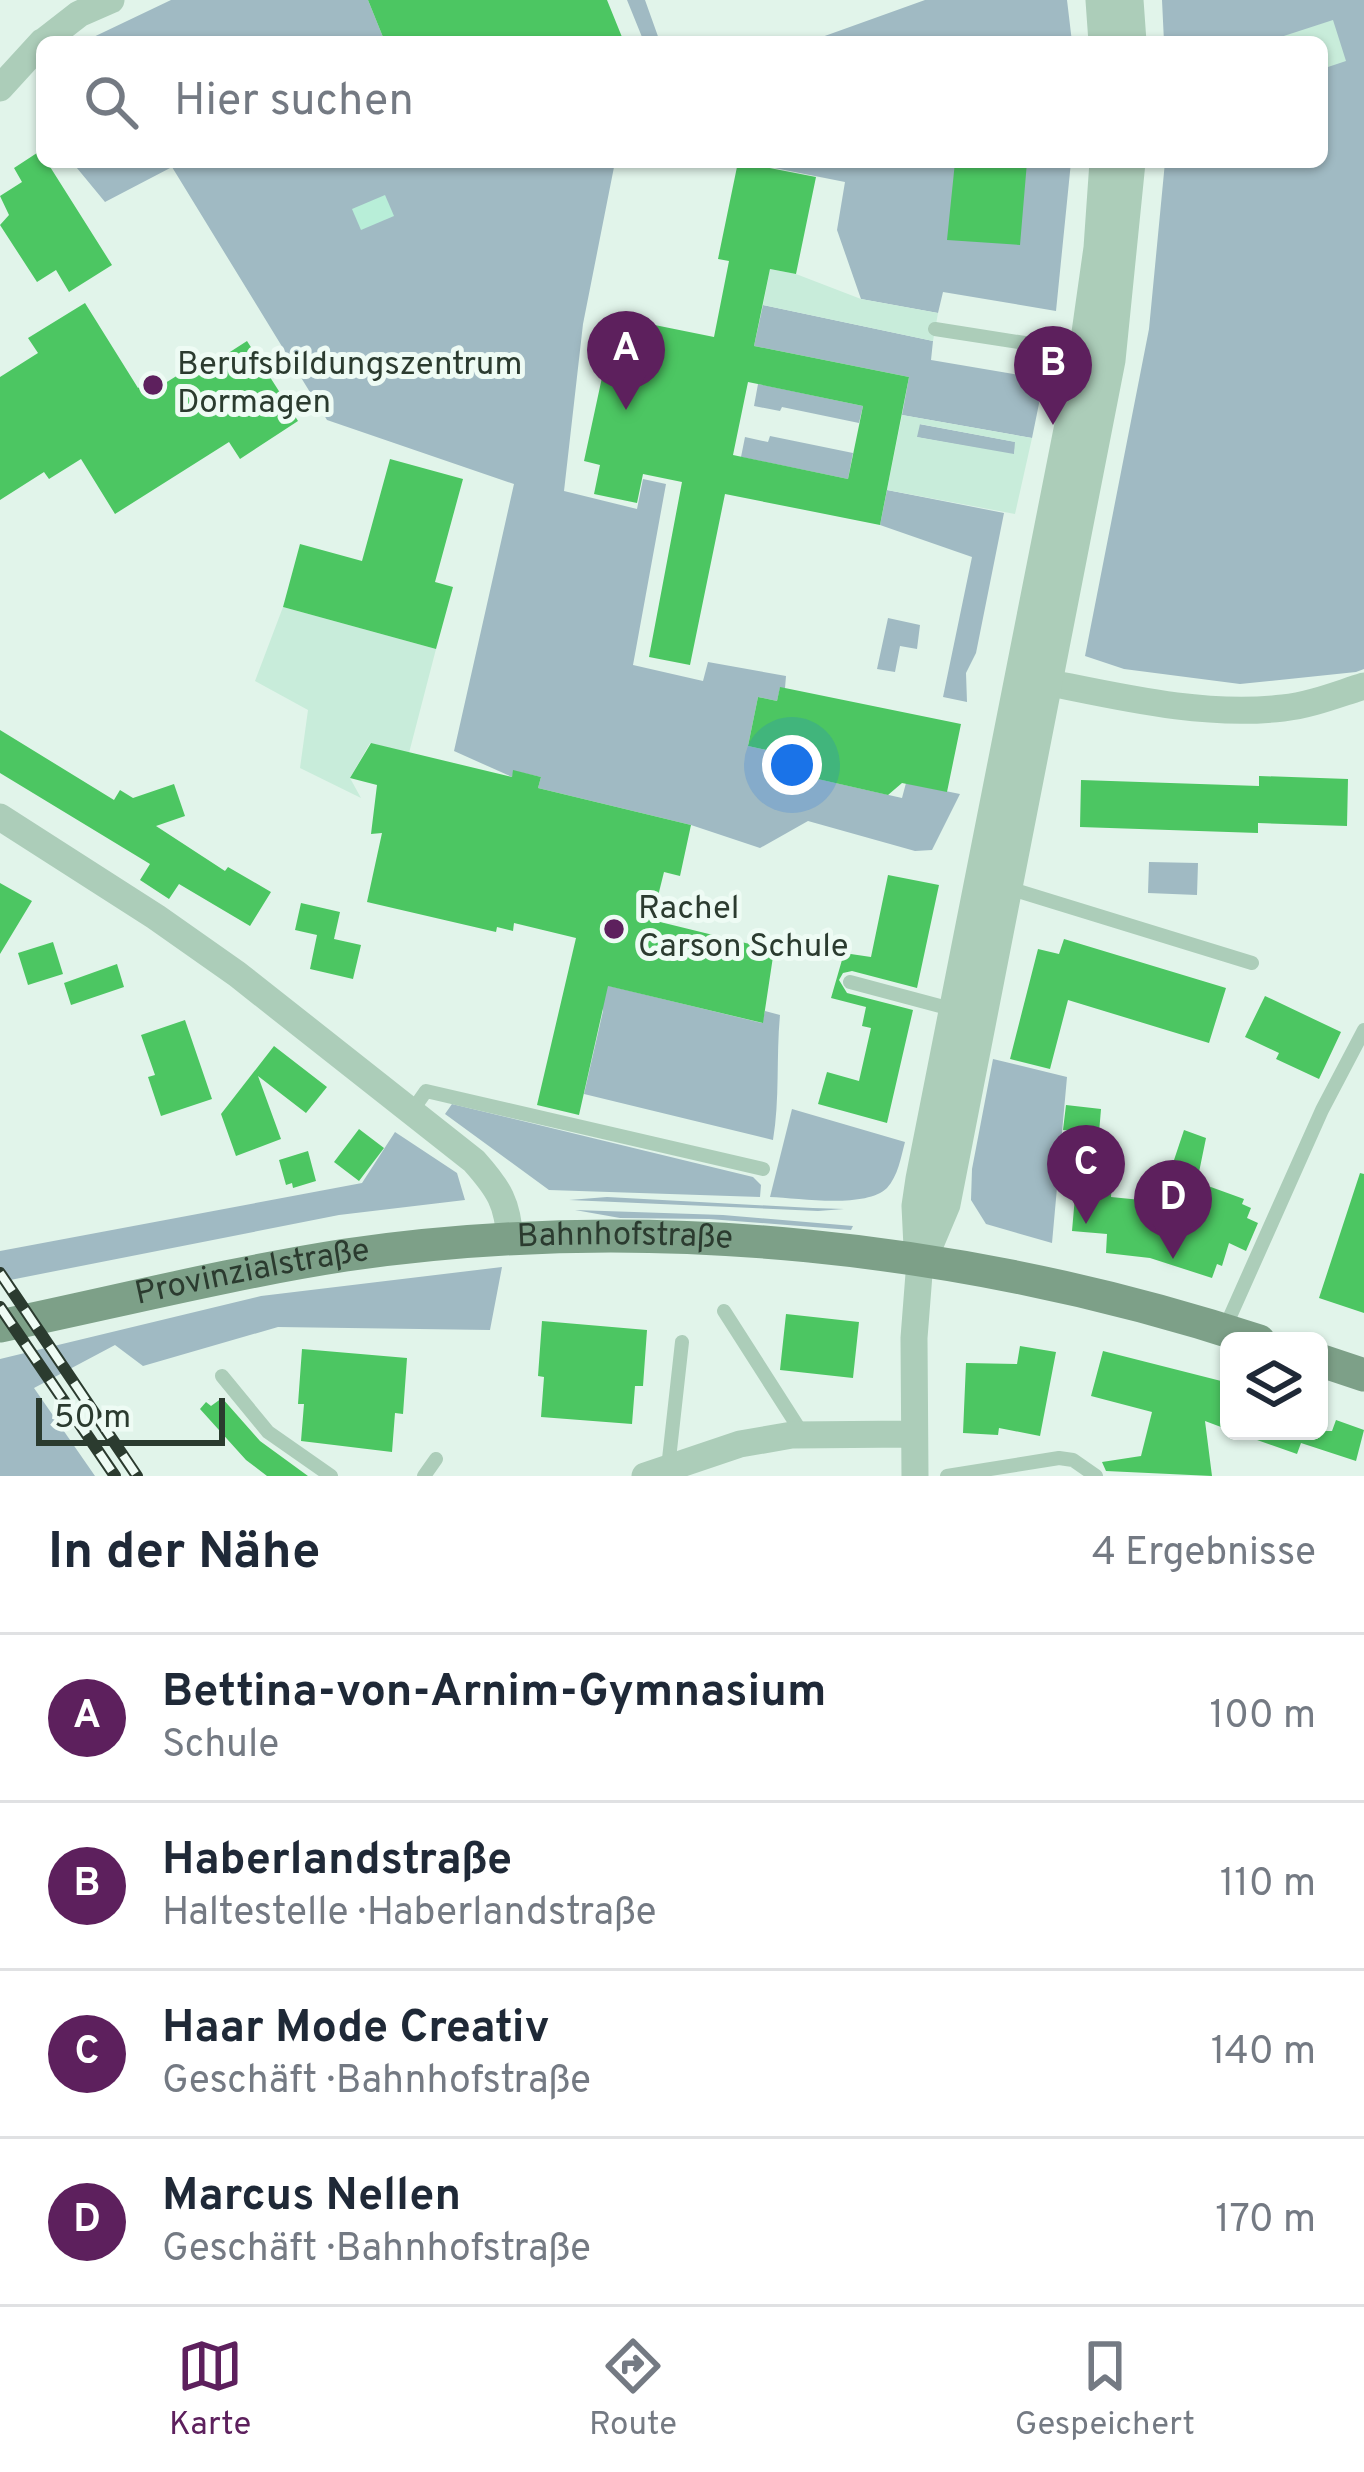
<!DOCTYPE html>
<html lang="de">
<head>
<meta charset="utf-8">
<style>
	:root { --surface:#fff; --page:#f6f6f7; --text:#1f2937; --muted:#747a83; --line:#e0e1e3; --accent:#5d205d }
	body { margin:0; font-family:Overpass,sans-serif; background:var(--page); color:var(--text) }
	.controls { position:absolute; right:36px; bottom:36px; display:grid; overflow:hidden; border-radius:18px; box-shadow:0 3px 9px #0004 }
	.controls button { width:108px; height:108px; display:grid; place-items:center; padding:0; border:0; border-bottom:3px solid var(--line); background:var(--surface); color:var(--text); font:60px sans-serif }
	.scale { position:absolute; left:36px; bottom:30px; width:189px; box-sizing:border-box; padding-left:12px; border:6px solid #2b3b2f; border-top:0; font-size:33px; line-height:42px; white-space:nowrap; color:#2b3b2f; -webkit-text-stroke:9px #eefbf4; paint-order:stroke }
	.you { position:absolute; left:792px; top:765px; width:42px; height:42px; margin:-30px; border:9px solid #fff; border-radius:50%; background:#1a73e8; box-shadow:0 0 0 18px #1a73e833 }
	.badge { display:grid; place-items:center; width:78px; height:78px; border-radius:50%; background:var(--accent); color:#fff; font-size:39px; font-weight:700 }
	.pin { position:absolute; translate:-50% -99px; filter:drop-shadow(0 3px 6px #0008) }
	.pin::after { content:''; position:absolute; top:63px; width:42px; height:36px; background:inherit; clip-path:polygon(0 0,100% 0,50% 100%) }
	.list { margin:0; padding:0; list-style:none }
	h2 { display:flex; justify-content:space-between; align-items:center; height:156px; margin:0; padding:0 48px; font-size:51px }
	h2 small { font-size:39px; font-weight:400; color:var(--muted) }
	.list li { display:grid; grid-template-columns:78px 1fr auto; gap:36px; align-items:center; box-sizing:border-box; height:168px; padding:0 48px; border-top:3px solid var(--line) }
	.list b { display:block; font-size:45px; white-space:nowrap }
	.list p { margin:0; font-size:39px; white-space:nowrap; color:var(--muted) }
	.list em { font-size:39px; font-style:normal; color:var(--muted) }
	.icon { flex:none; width:66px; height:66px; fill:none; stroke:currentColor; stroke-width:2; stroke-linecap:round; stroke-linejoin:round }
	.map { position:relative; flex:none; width:1364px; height:1476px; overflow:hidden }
	.search { position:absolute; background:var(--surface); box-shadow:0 3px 9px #0004; left:36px; right:36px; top:36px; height:132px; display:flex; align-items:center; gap:30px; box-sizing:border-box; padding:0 42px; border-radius:18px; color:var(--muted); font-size:45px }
	.sheet { height:828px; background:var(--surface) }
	nav { display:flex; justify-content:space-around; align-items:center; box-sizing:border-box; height:168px; border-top:3px solid var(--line); background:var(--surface); font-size:33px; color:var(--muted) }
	nav a { display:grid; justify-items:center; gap:6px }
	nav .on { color:var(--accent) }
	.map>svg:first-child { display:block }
	.green { fill:#a0bac3 }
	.sand { fill:#b8eed8 }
	.plaza { fill:#c8ecda; fill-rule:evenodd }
	.building { fill:#4cc662; fill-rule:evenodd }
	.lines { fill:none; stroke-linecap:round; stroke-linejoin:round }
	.service { stroke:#accdb9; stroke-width:14 }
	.minor { stroke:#accdb9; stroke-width:27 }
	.tertiary { stroke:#accdb9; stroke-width:33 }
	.secondary { stroke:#7da088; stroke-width:33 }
	.rail-casing { stroke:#2b3b2f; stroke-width:12 }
	.rail { stroke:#eefbf4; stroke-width:8; stroke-dasharray:22; stroke-linecap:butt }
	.poi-dot { fill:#5d205d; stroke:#eefbf4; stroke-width:4.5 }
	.labels { text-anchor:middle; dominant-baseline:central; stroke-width:10; stroke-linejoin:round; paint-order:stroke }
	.poi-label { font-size:33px; fill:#2b3b2f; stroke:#eefbf4; text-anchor:start }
	.street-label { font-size:33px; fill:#2b3b2f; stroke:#eefbf4 }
</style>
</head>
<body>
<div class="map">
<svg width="1364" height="1476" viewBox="0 0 1364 1476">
	<rect width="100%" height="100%" fill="#e1f4ea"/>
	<!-- green -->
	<path class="green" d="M171,0h197l17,42h-302z
		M627,0h18l15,42h-16z
		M925,0h142l5,42h-264z
		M1162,0h202v669l-8,3 -116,12 -116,-15 -39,-13 64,-327 16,-167h157v-120h-158z
		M72,162h543l-32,162 -19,167 73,18 6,-30 23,5 -33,181 70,16 5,-19 78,14 -1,12h-5l-3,13 -19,-4 -10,49 33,7 -3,17 124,28 4,-15 54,11 -28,56 -17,1 -107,-30 -48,27 -69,-23 -153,-37 3,-11 -27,-6 -2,6 -58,-26 60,-267 -187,-64 -155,-253 -67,35z
		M744,162h327l-15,149 -113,-19 -5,21 -77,-14 -24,-69 8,-48z
		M763,305l170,36 -2,19 113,19 -12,59 -130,-23 7,-38 -155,-31z
		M758,384l105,22 -4,17 -77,-16 -2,4 -26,-5z
		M919,424l97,18 -2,13 -98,-18z
		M770,436l83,17 -5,26 -107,-22 4,-20 23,5z
		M887,490l117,23 -28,140 -10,20 1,29 -24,-5 29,-140 -92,-32z
		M888,618l32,7 -3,24 -17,-3 -5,26 -18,-3z
		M1149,862l49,1 -1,32 -49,-2z
		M597,983l165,40 3,-12 15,4c-4,42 0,84 -7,125l-189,-46 19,-83z
		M993,1059l74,18 -15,166 -66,-19 -15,-24 1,-31z
		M452,1104l301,73 8,8 -1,12 -211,-7 -104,-76z
		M792,1109l113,33c-4,15 -7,34 -18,46 -22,21 -88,10 -117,9z
		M395,1132l62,41 8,27 -126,15 -339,67v-31l362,-68z
		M607,1197l206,11 31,1 -26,2 -249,-11z
		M575,1210l148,5 130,11 -2,4 -142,-11 -89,-1z
		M502,1267l-12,63 -212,-3 -135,39 -28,-21 -81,43 61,88h-95v-117l261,-63z"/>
	<!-- sand -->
	<path class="sand" d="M385,195l9,21 -33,14 -9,-21z"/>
	<!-- plaza -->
	<path class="plaza" d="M1333,20l13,41 -24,8v-27h-57z
		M770,269l26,5 65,25 77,14 -5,28 -170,-36z
		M902,415l130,23 -17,76 -128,-24zM920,424l95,18 -1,12 -97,-17z
		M283,607l153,42 -27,104 -39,-10 -20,35 11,20 -61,-30 8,-58 -53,-29z"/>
	<!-- building -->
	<path class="building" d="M368,0h239l17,42h-239z
		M40,151l2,11h5l65,103 -43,27 -13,-22 -19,12 -37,-57 9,-10 -9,-19 22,-14 -8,-14z
		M738,162l78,15 -20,97 -26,-5 -16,77 155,31 -29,148 -155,-31 -35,171 -41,-8 33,-175 -39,-8 -6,29 -43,-9 6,-29 -16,-4 31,-144 99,20 15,-76 -11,-2zM748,382l115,24 -15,73 -115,-24z
		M955,162h72l-7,83 -73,-5z
		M85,303l53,85 14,-8 5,8 44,-27 4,7 42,-27 51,80 -58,38 -11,-17 -114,72 -34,-55 -32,20 -5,-7 -44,28v-123l38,-24 -10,-15z
		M390,459l73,20 -28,103 18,5 -17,62 -153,-42 17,-63 62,17z
		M780,687l181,37 -14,68 -45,-9 -14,12 -110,-25 3,-17 -33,-7 10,-49 19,4z
		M0,730l114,70 6,-10 13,8 41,-14 11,32 -29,10 69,45 3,-4 43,25 -21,34 -71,-42 -10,15 -29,-19 10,-16 -150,-91z
		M371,743l141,34 1,-7 28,7 -3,11 153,37 -11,51 -16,-4 -12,48 122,30 -11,73 -155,-37 -29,129 -42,-10 39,-167 -62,-15 -1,8 -16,-4 -1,5 -129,-30 15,-69 -11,1 6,-49 -27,-7z
		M1259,776l89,3 -1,47 -89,-3v10l-178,-6 1,-47 178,6z
		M888,875l51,10 -22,103 -65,-17 -9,2 -4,7 8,13 66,17 -26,113 -69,-19 9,-32 32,9 12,-53 -9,-2 4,-19 -35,-9 13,-45 27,4z
		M0,883l32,18 -32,53z
		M301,903l39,9 -6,27 27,6 -8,34 -43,-10 7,-34 -22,-5z
		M1064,939l162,49 -17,55 -141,-43 -18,69 -40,-10 28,-110 21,5z
		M53,942l10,32 -35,11 -10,-32z
		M117,964l7,23 -53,18 -7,-22z
		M1265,996l76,36 -22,47 -43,-20 3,-6 -34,-16z
		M185,1020l27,79 -51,17 -13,-39 7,-2 -14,-40z
		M274,1046l53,41 -21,26 -48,-37 23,63 -45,17 -15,-42z
		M1066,1105l35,4 -2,24 -36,-3z
		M359,1129l25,19 -25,33 -25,-19z
		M1184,1130l22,8 -9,44 47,17 -2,5 9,4 -4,10 11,5 -12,28 -17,-8 -7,23 -5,-2 -5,14 -62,-20 -44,-5 1,-19 -35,-3 6,-69 35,4 -2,31 40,4 11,-32 8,3z
		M308,1151l8,30 -23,7 -1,-5 -6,2 -7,-25z
		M1360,1173l4,1v139l-45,-15z
		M786,1314l73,8 -6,56 -73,-8z
		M542,1321l105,9 -4,56h-8l-3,38 -91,-7 3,-40 -6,-1z
		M1020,1346l36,6 -16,84 -41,-8 -1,7 -35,-2 3,-70 51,1z
		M302,1349l105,9 -4,56 -8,-1 -3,39 -91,-11 3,-37h-6z
		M1103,1351l126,32v47l-24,-9 7,55 -106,-5 -4,-9 39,-6 11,-44 -61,-16z
		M222,1398l38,43 48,35h-41l-21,-16 -46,-51 6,-7 5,4z
		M1336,1420l28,10 -8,31 -55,-18 -4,11 -57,-20 1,-3h91z"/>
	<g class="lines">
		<!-- service -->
		<path class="service" d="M935,329l115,18
			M1005,887l247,76
			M850,982l105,28
			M412,1111l14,-20 337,78
			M724,1311l78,122
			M1224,1330l98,-220 42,-80
			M222,1376l46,56 63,44
			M668,1468l14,-126
			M424,1476l12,-17
			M947,1476l112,-18 14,2 23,16"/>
		<!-- minor -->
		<path class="minor" d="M43,42l36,-28 32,-14
			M0,88l42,-46
			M1025,678c84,16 173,40 258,30 28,-3 55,-14 81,-22
			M0,817l156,100 81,57 237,187c25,28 34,42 36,80
			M645,1476l95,-32 52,-9 120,-1
			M915,1476l-1,-138 6,-77"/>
		<!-- tertiary -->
		<path class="tertiary" d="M1102,0l3,42
			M1127,0l3,42
			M920,1247l-2,-41 4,-27 163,-825 15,-106 6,-86
			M920,1261l24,-57 165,-844 20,-198"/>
		<!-- secondary -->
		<g class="secondary">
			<path id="s1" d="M0,1326c115,-24 230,-53 346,-71 303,-44 623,-9 913,86"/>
			<path d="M1319,1360l45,15"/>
		</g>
		<defs>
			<path id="rail" d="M0,1273l137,203
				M0,1307l115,169"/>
		</defs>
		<!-- rail casing -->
		<use href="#rail" class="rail-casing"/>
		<!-- rail -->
		<use href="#rail" class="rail"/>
	</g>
	<!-- markers -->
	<g class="poi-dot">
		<circle cx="153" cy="385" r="12"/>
		<circle cx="614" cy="929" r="12"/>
	</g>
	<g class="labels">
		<!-- poi labels -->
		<g class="poi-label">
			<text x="177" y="366">Berufsbildungszentrum<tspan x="177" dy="38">Dormagen</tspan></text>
			<text x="638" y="910">Rachel<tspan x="638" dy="38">Carson Schule</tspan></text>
		</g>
		<!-- street labels -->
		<g class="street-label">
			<text stroke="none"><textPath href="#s1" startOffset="633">Bahnhofstraße</textPath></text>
			<text stroke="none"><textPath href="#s1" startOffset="258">Provinzialstraße</textPath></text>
		</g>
	</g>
</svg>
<div class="controls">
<button><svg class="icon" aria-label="layers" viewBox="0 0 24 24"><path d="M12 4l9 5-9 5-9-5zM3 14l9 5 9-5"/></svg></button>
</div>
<div class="scale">50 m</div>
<div class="you"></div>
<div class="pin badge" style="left:626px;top:410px">A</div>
<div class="pin badge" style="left:1053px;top:425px">B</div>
<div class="pin badge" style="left:1086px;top:1224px">C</div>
<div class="pin badge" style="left:1173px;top:1259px">D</div>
<div class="search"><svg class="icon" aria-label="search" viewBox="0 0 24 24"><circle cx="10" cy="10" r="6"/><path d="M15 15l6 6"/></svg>Hier suchen</div>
</div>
<section class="sheet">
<h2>In der Nähe<small>4 Ergebnisse</small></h2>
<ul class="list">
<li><span class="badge">A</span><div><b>Bettina-von-Arnim-Gymnasium</b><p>Schule</p></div><em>100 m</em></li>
<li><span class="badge">B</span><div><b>Haberlandstraße</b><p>Haltestelle · Haberlandstraße</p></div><em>110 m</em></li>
<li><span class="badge">C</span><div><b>Haar Mode Creativ</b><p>Geschäft · Bahnhofstraße</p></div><em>140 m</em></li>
<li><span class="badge">D</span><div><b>Marcus Nellen</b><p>Geschäft · Bahnhofstraße</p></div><em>170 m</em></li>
</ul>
</section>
<nav>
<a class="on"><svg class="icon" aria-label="map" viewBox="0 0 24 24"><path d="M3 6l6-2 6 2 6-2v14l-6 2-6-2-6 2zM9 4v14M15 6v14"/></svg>Karte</a>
<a><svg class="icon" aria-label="directions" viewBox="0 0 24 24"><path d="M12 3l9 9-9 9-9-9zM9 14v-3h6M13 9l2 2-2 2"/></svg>Route</a>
<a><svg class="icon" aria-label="saved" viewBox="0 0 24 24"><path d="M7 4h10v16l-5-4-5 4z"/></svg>Gespeichert</a>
</nav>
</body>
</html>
